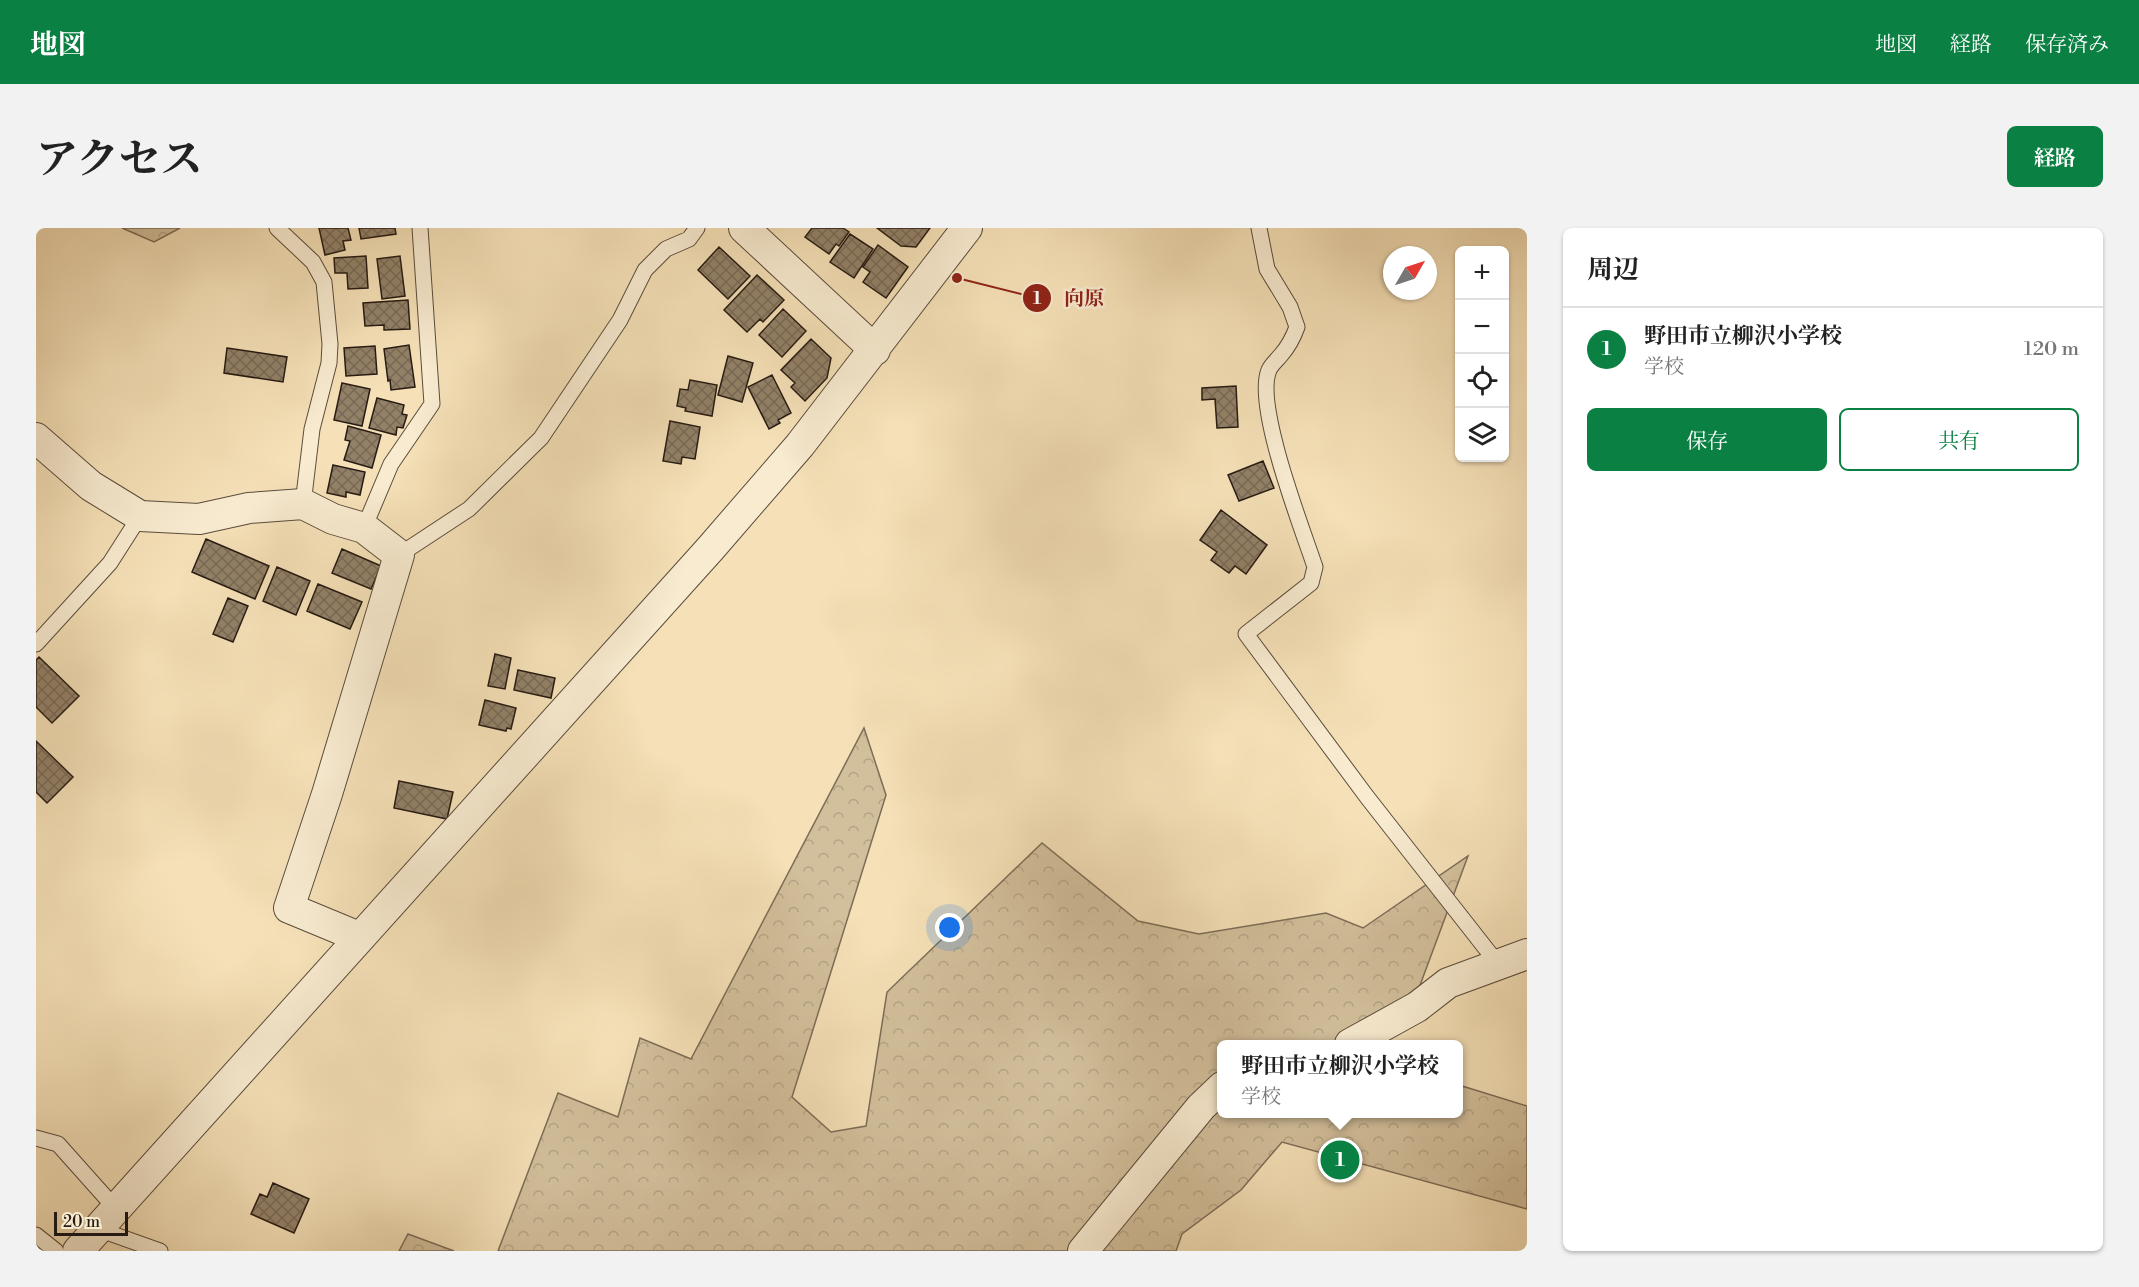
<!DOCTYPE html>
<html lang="ja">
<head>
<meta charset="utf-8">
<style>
	:root { --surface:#fff; --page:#f2f2f2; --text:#222; --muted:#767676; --line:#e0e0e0; --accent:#0b8043 }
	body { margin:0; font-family:"Libre Bodoni","Noto Serif JP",serif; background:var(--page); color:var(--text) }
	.controls { position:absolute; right:18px; top:18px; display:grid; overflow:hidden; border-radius:9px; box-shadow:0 2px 4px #0004 }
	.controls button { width:54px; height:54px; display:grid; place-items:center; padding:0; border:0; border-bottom:2px solid var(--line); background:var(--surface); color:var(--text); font:30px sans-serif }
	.compass { position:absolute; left:1347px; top:18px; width:54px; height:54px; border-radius:50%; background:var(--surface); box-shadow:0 2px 4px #0004; rotate:51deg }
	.scale { position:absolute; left:18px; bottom:15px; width:74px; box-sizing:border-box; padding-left:6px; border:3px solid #271b13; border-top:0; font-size:16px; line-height:21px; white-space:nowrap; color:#271b13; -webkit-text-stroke:4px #f8ebd0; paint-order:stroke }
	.you { position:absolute; left:914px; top:700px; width:21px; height:21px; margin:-15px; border:4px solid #fff; border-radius:50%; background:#1a73e8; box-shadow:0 0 0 9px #1a73e833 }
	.badge { display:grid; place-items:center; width:39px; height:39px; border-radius:50%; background:var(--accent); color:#fff; font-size:20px; font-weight:700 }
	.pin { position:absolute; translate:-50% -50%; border:3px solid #fff; box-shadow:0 2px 6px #0006 }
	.popup { position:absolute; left:1181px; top:812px; width:246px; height:78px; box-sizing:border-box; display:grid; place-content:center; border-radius:9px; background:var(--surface); filter:drop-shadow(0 2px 4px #0005); font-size:20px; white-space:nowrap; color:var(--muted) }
	.popup b { font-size:22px; color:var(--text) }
	.popup::after { content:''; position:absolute; left:50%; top:100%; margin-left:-12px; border:12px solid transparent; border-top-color:var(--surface) }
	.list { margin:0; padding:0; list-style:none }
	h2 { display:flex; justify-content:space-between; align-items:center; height:78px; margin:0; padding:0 24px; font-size:26px }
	h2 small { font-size:20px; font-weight:400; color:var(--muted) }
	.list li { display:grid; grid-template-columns:39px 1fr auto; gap:18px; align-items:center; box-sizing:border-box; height:84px; padding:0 24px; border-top:2px solid var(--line) }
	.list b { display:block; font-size:22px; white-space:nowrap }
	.list p { margin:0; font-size:20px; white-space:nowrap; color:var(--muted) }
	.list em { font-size:20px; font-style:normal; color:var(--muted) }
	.actions { display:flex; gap:12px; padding:18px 24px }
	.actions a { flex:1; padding:14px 0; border:2px solid var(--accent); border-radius:9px; text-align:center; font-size:21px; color:var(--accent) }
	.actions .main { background:var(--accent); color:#fff }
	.icon { flex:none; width:33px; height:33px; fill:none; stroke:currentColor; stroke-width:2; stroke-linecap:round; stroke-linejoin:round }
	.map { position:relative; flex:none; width:1491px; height:1023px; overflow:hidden; border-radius:9px }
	header { display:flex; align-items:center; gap:36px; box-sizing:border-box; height:84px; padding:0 30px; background:var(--accent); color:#fff }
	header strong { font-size:28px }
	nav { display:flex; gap:33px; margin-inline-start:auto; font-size:21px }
	.intro { display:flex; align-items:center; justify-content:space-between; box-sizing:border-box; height:144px; padding:0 36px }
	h1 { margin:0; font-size:42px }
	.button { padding:15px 27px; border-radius:9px; background:var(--accent); color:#fff; font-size:21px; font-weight:700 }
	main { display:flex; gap:36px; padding:0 36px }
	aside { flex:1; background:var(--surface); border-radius:9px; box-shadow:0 2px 4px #0004 }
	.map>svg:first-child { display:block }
	.forest { fill:url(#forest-crowns); stroke:#7c6d57; stroke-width:1.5 }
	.building { fill:url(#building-cross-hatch); stroke:#271b13; stroke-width:1.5 }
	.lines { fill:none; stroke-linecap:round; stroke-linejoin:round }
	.service-casing { stroke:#5a4c3c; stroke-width:17 }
	.minor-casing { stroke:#5a4c3c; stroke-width:32 }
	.service { stroke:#f8ebd0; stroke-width:15 }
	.minor { stroke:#f8ebd0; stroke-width:30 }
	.leader { fill:none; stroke:#8f2418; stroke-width:2 }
	.callout-dot { fill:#8f2418; stroke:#f8ebd0; stroke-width:2 }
	.mark-label { font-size:18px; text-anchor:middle; font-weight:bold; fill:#fff }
	.callout-label { font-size:20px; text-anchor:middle; font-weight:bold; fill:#8f2418; stroke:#f8ebd0; stroke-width:5; stroke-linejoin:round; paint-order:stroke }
</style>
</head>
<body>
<header>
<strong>地図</strong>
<nav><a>地図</a><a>経路</a><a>保存済み</a></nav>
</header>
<div class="intro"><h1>アクセス</h1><a class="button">経路</a></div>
<main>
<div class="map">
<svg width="1491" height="1023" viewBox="0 0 1491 1023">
	<defs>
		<pattern id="forest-crowns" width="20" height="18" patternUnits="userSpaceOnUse" patternTransform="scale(1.5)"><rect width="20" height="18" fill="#d2bf9b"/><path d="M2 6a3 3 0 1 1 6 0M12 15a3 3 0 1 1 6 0" fill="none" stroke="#b4a485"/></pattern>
		<pattern id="building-cross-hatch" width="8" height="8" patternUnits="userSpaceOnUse" patternTransform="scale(1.5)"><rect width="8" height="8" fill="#928168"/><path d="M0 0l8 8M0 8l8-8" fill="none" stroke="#776954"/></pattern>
	</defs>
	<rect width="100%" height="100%" fill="#f5e0b7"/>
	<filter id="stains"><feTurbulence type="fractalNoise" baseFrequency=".00333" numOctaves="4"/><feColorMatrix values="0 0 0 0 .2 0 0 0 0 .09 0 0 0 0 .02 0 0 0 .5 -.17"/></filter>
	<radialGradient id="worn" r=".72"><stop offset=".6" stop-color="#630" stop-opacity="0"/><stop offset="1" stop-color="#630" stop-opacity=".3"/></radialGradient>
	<!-- forest -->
	<path class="forest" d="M86,0h58l-26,14z
		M828,500l22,67 -94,302 39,35 35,-6 21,-134 155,-149 96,78 61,13 127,-21 37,15 105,-72 -49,132 -38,56h-159v70h236l1,-29 68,21v103l-245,-67 -41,48 -59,44 -6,17h-678l60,-158 60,24 22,-79 51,21z
		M372,1006l46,17h-55z"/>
	<!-- building -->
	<path class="building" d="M283,0h29l3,12 -8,1 2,9 -20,5z
		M323,0h36l1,6 -35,5z
		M776,0h31l6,4 -10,14 -3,-2 -7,10 -24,-17z
		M841,0h53l-14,19 -15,-1z
		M814,6l23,15 -19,29 -24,-16z
		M842,17l30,22 -22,31 -23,-16 7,-10 -7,-5z
		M683,19l31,29 -22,23 -30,-29z
		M330,28l2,32 -20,1 -1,-16h-12l-1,-15z
		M364,28l5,40 -23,3 -5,-40z
		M721,47l27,25 -21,22 -3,-3 -13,13 -23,-22z
		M372,72l2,29 -26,1v-5l-19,1 -2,-23z
		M747,81l23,22 -24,26 -23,-22z
		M775,111l20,19 -4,20 -22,23 -14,-14 4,-4 -14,-13z
		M373,117l6,42 -24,3 -1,-10 -2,1 -4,-32z
		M339,118l2,28 -31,2 -2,-28z
		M191,120l60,9 -4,25 -59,-9z
		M692,128l25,7 -11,39 -24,-7z
		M736,147l19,38 -13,7 2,3 -11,6 -21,-42z
		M654,152l27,5 -5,31 -27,-5 1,-3 -9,-2 3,-17 8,1z
		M306,155l28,6 -8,37 -28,-6z
		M1200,158l2,41 -21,1 -2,-29 -13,1v-12z
		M341,170l27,7 -2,9 5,1 -4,13 -6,-1 -1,8 -27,-7z
		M634,193l30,6 -5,32 -13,-2 -1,7 -18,-3z
		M312,198l33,9 -9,33 -28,-8 6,-19 -5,-1z
		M1227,233l11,27 -35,13 -11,-26z
		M297,237l32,7 -5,23 -14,-3v5l-19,-4z
		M1185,282l46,35 -21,29 -11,-8 -6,7 -18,-13 6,-8 -17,-12z
		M170,311l63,27 -14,33 -63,-27z
		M306,321l39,17 -10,23 -39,-16z
		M241,339l33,14 -14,34 -33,-14z
		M282,356l44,18 -12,27 -43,-18z
		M192,370l20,8 -15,36 -20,-8z
		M459,426l16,4 -6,31 -17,-3z
		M3,429l40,39 -27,27 -16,-16v-47z
		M482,442l37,8 -4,20 -37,-8z
		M449,472l31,8 -5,21 -4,-1 -1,3 -27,-6z
		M0,513l37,36 -26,26 -11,-11z
		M363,553l54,11 -6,27 -53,-11z
		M237,955l36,16 -15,34 -43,-19 9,-20 7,3z"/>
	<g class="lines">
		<defs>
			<path id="service" d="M241,0l36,34 11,20 6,62 -1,19 -17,66 -9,75
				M1223,0l8,41 23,38 7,20c-4,11 -9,20 -16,28 -4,5 -10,10 -12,15 -15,35 33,158 46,197l-4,16 -65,51 121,163 131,167
				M328,300l27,-64 41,-60 -12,-176
				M363,327l70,-46 72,-71 79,-118 25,-50 21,-21 23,-10 8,-11
				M0,416l74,-81 30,-47
				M0,910l22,6 58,65
				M62,1001l62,22
				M0,1007l20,16"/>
			<path id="minor" d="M708,0l131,122
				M0,210l55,48 49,30 59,3 50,-11 54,-4 30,15 31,9 35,27 -72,239 -38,114 70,29
				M1314,816l67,-37 31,-24 79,-29
				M42,1023l632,-702 90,-104 167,-217
				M1047,1023l118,-144 21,-20"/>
		</defs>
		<!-- service casing -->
		<use href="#service" class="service-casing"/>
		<!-- minor casing -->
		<use href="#minor" class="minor-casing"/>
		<!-- service -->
		<use href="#service" class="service"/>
		<!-- minor -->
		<use href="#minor" class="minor"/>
	</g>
	<!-- callouts -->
	<path class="leader" d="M921 50L1001 70"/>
	<g class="callout-dot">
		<circle cx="921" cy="50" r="6"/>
		<circle cx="1001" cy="70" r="15"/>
	</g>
	<g class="mark-label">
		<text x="1001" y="76">1</text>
	</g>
	<g class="callout-label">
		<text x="1048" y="77">向原</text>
	</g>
	<rect width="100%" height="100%" filter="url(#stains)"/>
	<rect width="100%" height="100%" fill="url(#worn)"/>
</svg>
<div class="controls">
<button>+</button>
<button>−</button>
<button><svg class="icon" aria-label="locate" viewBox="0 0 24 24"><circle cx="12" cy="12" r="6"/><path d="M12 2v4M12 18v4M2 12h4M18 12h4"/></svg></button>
<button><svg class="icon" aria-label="layers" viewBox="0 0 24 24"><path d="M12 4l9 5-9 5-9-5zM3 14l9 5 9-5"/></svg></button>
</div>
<svg class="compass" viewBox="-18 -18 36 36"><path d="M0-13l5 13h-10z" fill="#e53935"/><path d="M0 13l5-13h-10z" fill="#767676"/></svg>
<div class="scale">20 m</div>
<div class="you"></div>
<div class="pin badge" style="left:1304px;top:932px">1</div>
<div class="popup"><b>野田市立柳沢小学校</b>学校</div>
</div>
<aside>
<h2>周辺<small></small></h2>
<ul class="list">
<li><span class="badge">1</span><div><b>野田市立柳沢小学校</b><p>学校</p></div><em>120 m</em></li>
</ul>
<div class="actions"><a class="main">保存</a><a>共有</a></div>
</aside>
</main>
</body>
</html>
